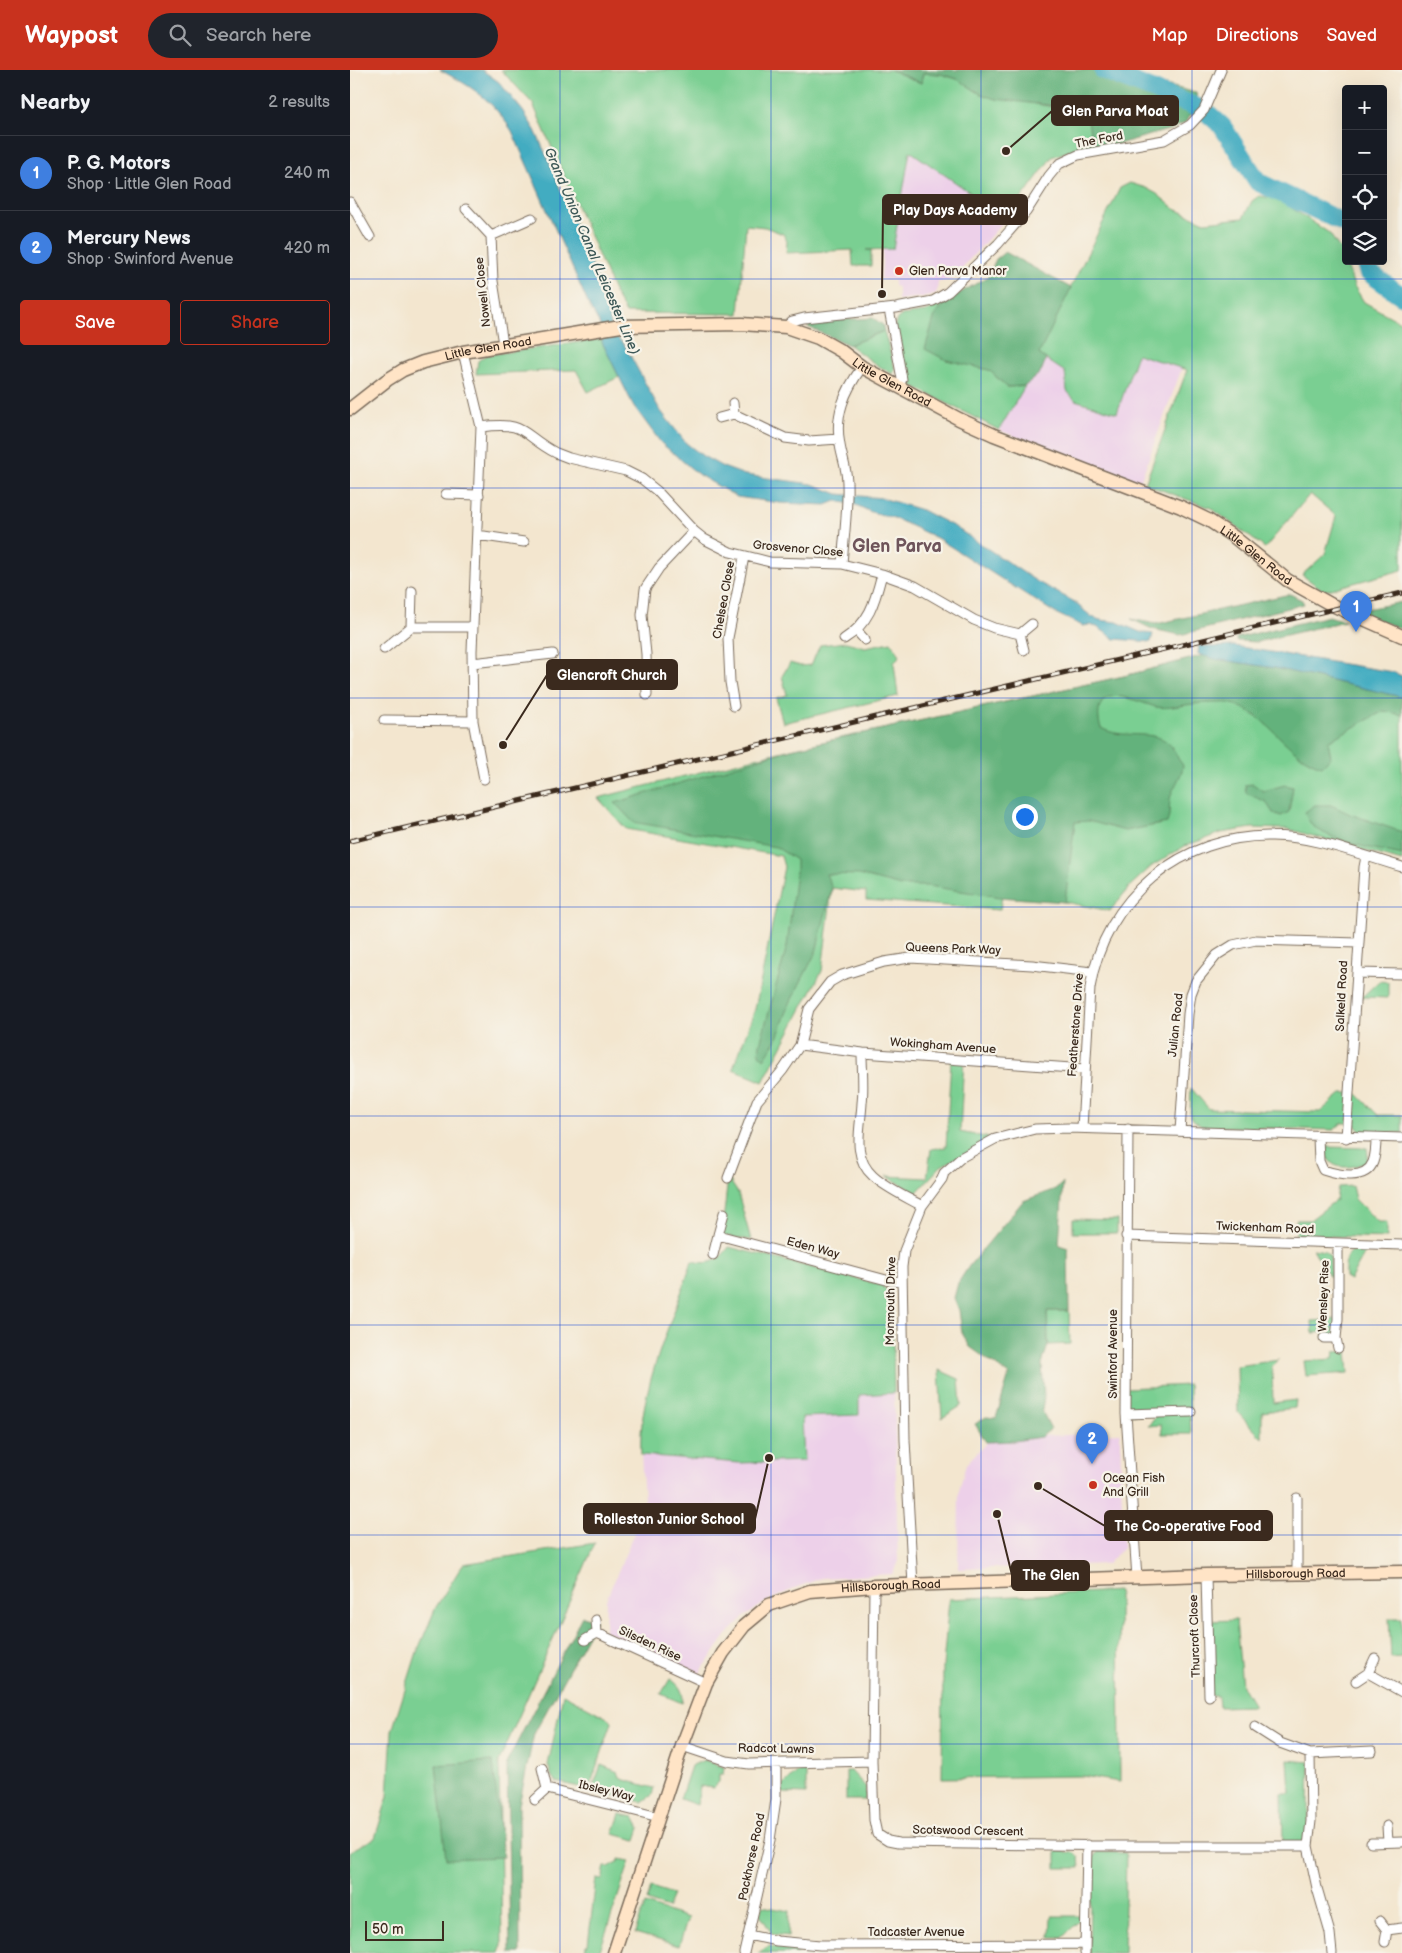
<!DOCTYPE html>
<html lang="en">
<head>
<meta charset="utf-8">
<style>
	:root { --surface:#171b24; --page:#20242c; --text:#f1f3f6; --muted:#9ea1a6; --line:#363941; --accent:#c8321e }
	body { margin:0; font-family:"Balsamiq Sans",sans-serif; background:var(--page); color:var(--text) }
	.controls { position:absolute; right:15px; top:15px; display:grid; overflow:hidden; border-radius:5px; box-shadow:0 5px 20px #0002 }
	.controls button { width:45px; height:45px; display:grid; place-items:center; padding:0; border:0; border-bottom:1px solid var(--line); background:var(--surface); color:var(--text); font:25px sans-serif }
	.scale { position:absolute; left:15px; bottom:12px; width:79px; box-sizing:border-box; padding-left:5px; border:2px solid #3b2a1e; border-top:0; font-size:14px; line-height:18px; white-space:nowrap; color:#3b2a1e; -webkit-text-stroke:4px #f7f3e8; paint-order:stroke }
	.you { position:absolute; left:674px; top:746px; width:18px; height:18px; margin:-12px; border:4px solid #fff; border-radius:50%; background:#1a73e8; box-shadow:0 0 0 8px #1a73e833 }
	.badge { display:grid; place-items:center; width:32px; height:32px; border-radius:50%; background:var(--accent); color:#fff; font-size:16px; font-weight:700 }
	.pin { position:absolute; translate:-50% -41px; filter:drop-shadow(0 1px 2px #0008) }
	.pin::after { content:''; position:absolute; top:26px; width:18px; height:15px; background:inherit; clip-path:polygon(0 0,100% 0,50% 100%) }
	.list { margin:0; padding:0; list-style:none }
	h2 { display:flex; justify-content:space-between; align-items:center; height:65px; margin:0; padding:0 20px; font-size:21px }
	h2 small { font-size:16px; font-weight:400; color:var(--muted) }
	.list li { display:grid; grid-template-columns:32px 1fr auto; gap:15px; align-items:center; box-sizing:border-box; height:75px; padding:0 20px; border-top:1px solid var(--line) }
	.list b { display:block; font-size:19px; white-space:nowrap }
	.list p { margin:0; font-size:16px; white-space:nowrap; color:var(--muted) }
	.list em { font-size:16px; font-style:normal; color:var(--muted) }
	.actions { display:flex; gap:10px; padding:15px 20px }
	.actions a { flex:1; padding:11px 0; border:1px solid var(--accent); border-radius:5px; text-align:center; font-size:18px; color:var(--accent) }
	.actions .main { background:var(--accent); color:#fff }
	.icon { flex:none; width:28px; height:28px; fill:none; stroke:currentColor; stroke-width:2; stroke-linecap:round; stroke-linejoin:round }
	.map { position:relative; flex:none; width:1052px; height:1883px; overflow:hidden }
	header { display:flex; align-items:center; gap:30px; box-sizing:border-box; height:70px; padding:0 25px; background:var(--accent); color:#fff }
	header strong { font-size:24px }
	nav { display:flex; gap:28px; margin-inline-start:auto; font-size:18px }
	.search { width:350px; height:45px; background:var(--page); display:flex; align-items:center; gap:12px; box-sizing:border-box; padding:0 18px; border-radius:28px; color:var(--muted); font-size:19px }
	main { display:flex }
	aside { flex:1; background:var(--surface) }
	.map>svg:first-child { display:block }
	.built { fill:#edd0e9 }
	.green { fill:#7acf92; stroke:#5a7c58 }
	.forest { fill:#63b27c; stroke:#4f6e4d }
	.water { fill:#42acc1; stroke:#3e6b70 }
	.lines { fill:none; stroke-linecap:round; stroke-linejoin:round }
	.river { stroke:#42acc1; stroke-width:19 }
	.street-casing { stroke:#7b6c5c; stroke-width:11 }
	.secondary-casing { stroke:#7b6c5c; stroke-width:15 }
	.street { stroke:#fff; stroke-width:9 }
	.secondary { stroke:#ffe4c6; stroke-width:12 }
	.rail-casing { stroke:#3b2a1e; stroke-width:5 }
	.rail { stroke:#f7f3e8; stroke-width:3; stroke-dasharray:9; stroke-linecap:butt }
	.grid { fill:none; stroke:#1d4ed8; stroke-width:1; stroke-opacity:0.55 }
	.poi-dot { fill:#c8321e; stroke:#f7f3e8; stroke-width:2 }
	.labels { text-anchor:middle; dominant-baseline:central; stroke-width:4.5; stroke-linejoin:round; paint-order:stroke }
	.street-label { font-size:12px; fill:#3b2a1e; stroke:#f7f3e8 }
	.poi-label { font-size:12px; fill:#3b2a1e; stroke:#f7f3e8; text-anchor:start }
	.water-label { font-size:14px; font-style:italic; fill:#3d5857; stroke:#f7f3e8 }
	.district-label { font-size:18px; font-weight:bold; fill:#6e545b; stroke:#f7f3e8 }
	.leader { fill:none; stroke:#3b2a1e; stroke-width:2 }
	.callout-dot { fill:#3b2a1e; stroke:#f7f3e8; stroke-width:2 }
	.callout { fill:#3b2a1e; stroke:#3b2a1e; stroke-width:2 }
	.callout-label { font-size:14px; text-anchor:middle; font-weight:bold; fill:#fff }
</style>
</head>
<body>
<header>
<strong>Waypost</strong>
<div class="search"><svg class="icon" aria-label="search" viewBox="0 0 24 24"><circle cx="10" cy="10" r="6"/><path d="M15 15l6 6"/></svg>Search here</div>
<nav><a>Map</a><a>Directions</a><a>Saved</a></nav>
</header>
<main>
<aside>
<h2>Nearby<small>2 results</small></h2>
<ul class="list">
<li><span class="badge" style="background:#3f7fe0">1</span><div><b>P. G. Motors</b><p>Shop · Little Glen Road</p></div><em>240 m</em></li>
<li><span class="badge" style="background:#3f7fe0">2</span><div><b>Mercury News</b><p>Shop · Swinford Avenue</p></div><em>420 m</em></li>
</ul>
<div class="actions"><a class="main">Save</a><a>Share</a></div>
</aside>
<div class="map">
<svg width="1052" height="1883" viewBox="0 0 1052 1883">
	<rect width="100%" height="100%" fill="#f7f3e8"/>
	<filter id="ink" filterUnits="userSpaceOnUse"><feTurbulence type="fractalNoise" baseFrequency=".02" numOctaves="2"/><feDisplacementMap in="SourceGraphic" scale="10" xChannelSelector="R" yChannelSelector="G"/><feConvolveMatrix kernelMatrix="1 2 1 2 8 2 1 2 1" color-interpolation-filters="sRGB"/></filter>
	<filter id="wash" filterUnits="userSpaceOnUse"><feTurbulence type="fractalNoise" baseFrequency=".0096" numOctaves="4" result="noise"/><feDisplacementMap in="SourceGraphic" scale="20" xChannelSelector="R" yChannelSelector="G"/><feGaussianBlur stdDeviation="1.12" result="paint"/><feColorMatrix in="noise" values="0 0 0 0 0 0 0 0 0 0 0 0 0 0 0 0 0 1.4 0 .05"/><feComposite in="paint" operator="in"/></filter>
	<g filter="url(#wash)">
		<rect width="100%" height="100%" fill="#f3e6cf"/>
		<!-- built -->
		<path class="built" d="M560,81l97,67 -56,62 -13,2 -1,10 -6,4 -33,4v-13l-4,-1v-6l-13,-1 2,-30 10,-1z
			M787,284l45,14 -42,114 -80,-28 -61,-24 26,-44 16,-14 5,-13 19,13 2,19 50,22z
			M379,1177l153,38 10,12 6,267 -6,10 -70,4 -25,9 -33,16 -21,15 -17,18 -27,38 -94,-43 1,-31 34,-81 4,-19 -4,-61 3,-23 19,-73 20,-51 10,-31 12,2 16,-4z
			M770,1363l3,115 -16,16 -149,5 1,-78 7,-27 25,-26z"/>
		<!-- green -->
		<path class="green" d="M151,0h390l30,13 2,-10 18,1 16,5 24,15 89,16 18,10 3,13 -14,15 -25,9 -45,61 -97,-67 -17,98 -27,1h5v16h-18l-1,-16 -66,3 1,-12 -4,-7 -18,-7 -19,-2 -7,89 -113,-1 -10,-17 -83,-192z
			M780,113l16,5 11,6 18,15 30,13 38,-4 9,-17 7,-5 19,3 51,34 14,20 11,33 10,16 38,21v247l-78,21 -22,-16 23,-21 11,-38 -26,-22 -45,54 -54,-40 -66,-24 42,-114 -50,-16 -20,59 -42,-13 -8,-9 -2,-19 -27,-18 82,-166z
			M598,230l-13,15 35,50 19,5 18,17 18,-1 -26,44 -92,-47 -13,-55 3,-9 5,-4 24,-3z
			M534,261l11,38 -3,5 -18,-11 -25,-18z
			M252,269v3l17,35 -31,15 -12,-22 -100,4 2,-13 8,-6z
			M496,572l19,5 26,-5 9,13 -6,8 4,33 -115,27 -7,-25 11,-3 -5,-19 8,-13 11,3 10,-1 9,-20z
			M855,585l10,4 60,9 127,29v164l-114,-32 -36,-1 -31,5 -36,13 -33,20 -21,19 -21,26 -45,-9 -63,-8 -2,16 -134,-10v-8l-34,-4 -10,83 -59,111 -30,-13 22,-60 29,-142 -3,-11 -155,-27 -28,-31 193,-49 333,-73z
			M1029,911l9,1v16l-26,-1z
			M601,988l13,1 -4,73 35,7 -54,27 -25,27 -29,-17 40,2 4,-29 15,-2z
			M841,1018l18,21 111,3 22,-19h14l22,22h24v18l-41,-1 -8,-9h-11l-8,7 -133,-4 -11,-9z
			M977,1077l40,1 1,7 -2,7c-16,8 -42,9 -39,-15z
			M378,1108l10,15 13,47 -33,-5 6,-22z
			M1002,1116l3,13 23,23h9v16l-91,-3v-15h14l26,-20 2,-13z
			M723,1149l44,1v13h-44z
			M379,1177l153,38 10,12 2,96 -35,2v20l-57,2 2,44 -64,2 -99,-8c-4,-65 32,-133 51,-194 18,4 26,1 37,-14z
			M963,1179l12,2 5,5 1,20h-2z
			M1002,1181h14l-16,29 -5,-3c0,-10 -1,-19 7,-26z
			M697,1241h22l1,33 -22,1z
			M988,1249l-2,19h-12v-6l-11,1 -1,-12z
			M997,1281l2,22 -43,3 -2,-15 29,-2 1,-7z
			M929,1290l-7,6 1,37 23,-3 -1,8 -33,4v26l-24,-25 -1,-47z
			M589,1300l20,9 2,27 -19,12z
			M839,1315l2,49h-29l-1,-9 -13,1 10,-13 -32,1v-26z
			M245,1473l-96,219 3,183 -3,8h-149v-102l25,-13 13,-42 4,-65 25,-79 19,-45 27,-43z
			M769,1521l1,191 -38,-6 -140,2 1,-112 6,-67z
			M1039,1548h13v39l-11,1z
			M886,1550l6,66 12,20 -35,1 -1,-11h-9l-2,-75z
			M320,1609c9,5 15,14 12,24l-21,-9z
			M213,1624l48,26 1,3 -23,66 -33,-7 -4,-5 -4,-12z
			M354,1690l20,7 -1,7h-4v8l-6,6 -13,-2 -3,19 -17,-6 11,-33z
			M938,1690l22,2 -2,84h-25l-1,-53h8z
			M251,1695l17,7 3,7 33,9 -2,7 -10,7 -50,-12z
			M448,1701h8v23l-23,-1v-7z
			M496,1701h5l15,16 -1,13h-19z
			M270,1744l14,3 6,11 -4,12 -23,-6z
			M706,1781l19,2 4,5 1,10h-24z
			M747,1782l29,1 -2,100h-35l2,-92z
			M269,1789l11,2 -31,92h-14l1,-8h2l8,-67 6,1 3,-12h4l10,-6z
			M301,1817l22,7 -5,14 -21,-7z
			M295,1834l43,14 -9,28 -44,-13z
			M412,1836l27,5 -1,25 -16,-2 -12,-20z
			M701,1846h29l-1,5 -16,16h-13z
			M419,1876l29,5v2h-40z"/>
		<!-- forest -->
		<path class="forest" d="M541,0h222c27,10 55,15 83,23l2,9 -13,21 -13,6 -57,16 -38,3 13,-15 -2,-13 -18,-10 -15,-4 -60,-7 -14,-5 -24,-15 -16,-5 -18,-1 -2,10z
			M655,182l66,36 -32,66 7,5 -5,13 -16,14 -18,1 -18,-17 -43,-10 -21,-11 10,-34 13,-15 41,-24 7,-17z
			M523,248l10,7 1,6 -35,14 -41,-18 2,-4 7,-2z
			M940,524l12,6 2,4 -124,31 -28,-6 -21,-10 25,5z
			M1052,532v27l-39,-15 -2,-4z
			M979,546l16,5 -88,21 -20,-1 -1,-3z
			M855,585l10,4 60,9 127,29v18l-18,-4 -56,30 3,16 -9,9c-36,-10 -53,-52 -90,-62 -4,-2 -10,-1 -15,-1 -8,0 -15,0 -23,1 -13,1 -25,5 -38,3 -11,-3 -34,-13 -45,-10 -14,2 -14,21 -10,31 21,12 50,1 66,14 8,6 9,16 16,23 -1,11 -8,19 -12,30 -3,10 0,18 -4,28l-42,8 -36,-10 -14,1 -10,80 -65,-5 -72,-11h-27l-42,-11 -33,-1 6,14 -16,64 -26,51 -14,38 -12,18 -5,-5 1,-10 27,-98 9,-75v-11l-20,-13 -143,-25 -18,-19 176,-54 333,-73z
			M903,714l10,7 22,-6 8,2 -4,25 -8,4 -8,-3 -7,-11 -20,-9 -1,-8z
			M965,735h16l19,9 52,18v23c-26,-6 -68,-12 -89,-29 -4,-3 -6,-10 -8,-14z
			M713,1112l-4,63 9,3 1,63h-22l1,34 -6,19 2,32 -2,15 9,18 -10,8 -27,4 -28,1 -11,-18 11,-7 10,1 13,-43 -39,-28 -8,-14 -3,-23 -5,-12 4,-15 11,-17 54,-65 35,-13z
			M232,1546l14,4 -62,114 -15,71 1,148h-10l-3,-191z
			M143,1691l10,96 -57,2 -10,-94z"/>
		<!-- water -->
		<path class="water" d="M90,0h42l17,12 24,29 12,19 13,29 58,140c2,16 5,36 18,45l36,66 26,33 17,13 20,11 22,8 67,9 26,10 44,4 40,12 33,17 81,54 37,20 19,16 8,3 17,2 23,10 13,2 -2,8 -36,-3 -18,-12 -8,-2 -6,1 -28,-13 -118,-75 -43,-20 -23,-6 -15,-7 -20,-4 -10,4 -46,-2 -43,-6 -38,-22 -38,-32 -28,-38 -31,-63c2,-10 -4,-24 -11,-32l-79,-179c-22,-33 -38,-43 -72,-61z
			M849,575l11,2 24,-1 159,26 9,4v21l-127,-29 -60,-9 -17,-5z"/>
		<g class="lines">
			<!-- river -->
			<path class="river" d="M753,0l101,40 18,16 36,56 88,42
				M1015,191l3,11 34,24"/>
		</g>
	</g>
	<g filter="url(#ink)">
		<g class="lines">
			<defs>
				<path id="street" d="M0,132l20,35
					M116,139l25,27
					M539,239l13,70 -3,8
					M436,257l6,-6 12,-3 92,-10 37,-7 15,-9 50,-48 28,-32 23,-36 10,-12 19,-9 86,-15 26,-15 14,-15 17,-40
					M153,274l-10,-63 -2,-45 41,-18
					M113,282l18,75 -9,224 1,70 11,58
					M383,333l1,11
					M369,348l15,-4 51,24 24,3 30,-2
					M131,357c47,-6 39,7 75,26l13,5 57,13 16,8 15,12 37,40 10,8 26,13 40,10 72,2 40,10 33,12 59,34 20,8 26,6
					M96,424l33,1
					M127,465l47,7
					M492,494c2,-27 6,-54 5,-81 0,-14 -5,-25 -7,-38 -6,-30 5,-54 22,-78
					M61,557h62
					M507,561l8,9
					M494,569c26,-16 31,-38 38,-65
					M34,579l27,-22 1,-36
					M674,580l-4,-16 12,-10
					M122,593l81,-9
					M297,625l-1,-41 -4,-39 3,-26 14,-21 35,-37
					M384,636l-4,-24 -2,-44 16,-81
					M34,650l89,1
					M1007,903l45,1
					M450,975l63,8 222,16
					M512,983c0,16 2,33 0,50 -1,24 -11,53 11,73 13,12 33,21 49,30
					M732,1058l8,-140c14,-90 92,-154 182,-152 42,0 89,19 130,31
					M778,1059l-2,285 11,164
					M830,1061l8,-117 3,-20 5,-13 21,-26 16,-10 23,-5 102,3
					M968,1067l1,24 4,9c15,5 43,11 50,-8 3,-8 3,-16 3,-24
					M996,1068l18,-271 2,-10
					M378,1108l29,-77 26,-31 17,-25 9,-36 21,-27 12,-7 42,-13 26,-4 122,7 60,7
					M374,1143l-6,22 172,46 12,1
					M776,1166l276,9
					M363,1185l5,-20
					M974,1268h12l2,-19v-76
					M986,1268l2,10
					M776,1344l65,-2
					M947,1428v76
					M856,1505l3,121
					M563,1515l-8,-145 -3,-173 2,-16 18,-45 20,-27 2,-6 18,-16 33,-18 40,-10 34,-1 333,10
					M524,1516l-2,175 2,59 3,14 11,7 10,2 230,3h180
					M246,1550l1,13
					M235,1570l12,-7 109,50
					M1018,1603l7,-15
					M1006,1611l12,-8 34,19
					M905,1657l25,16 30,11
					M332,1676l45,15 22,3 123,-3
					M192,1698l5,21
					M185,1730l12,-11 112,28
					M1037,1756l1,16
					M1021,1773l31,-1
					M1030,1851l7,9
					M398,1865l29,6 43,4 265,-1
					M1035,1872l2,-12 15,-2
					M394,1883l26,-113 6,-41v-35
					M735,1883l2,-108
					M982,1883l-2,-20 -13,-45 -9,-42 3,-25 -1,-67 62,-3"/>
				<g id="secondary">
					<path id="s1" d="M0,339l37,-29 16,-10 20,-8 40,-10 158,-26 121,-2 44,3 32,11 23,13 21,16 97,52 35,16 187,72 27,13 26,17 53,43 45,25 70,31"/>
					<path id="s2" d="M264,1883l68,-207 24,-63 17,-30 21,-27 25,-21 41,-14 64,-5 332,-11 196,-3"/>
				</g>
			</defs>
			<!-- street casing -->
			<use href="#street" class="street-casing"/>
			<!-- secondary casing -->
			<use href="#secondary" class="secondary-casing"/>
			<!-- street -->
			<use href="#street" class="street"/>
			<!-- secondary -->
			<use href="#secondary" class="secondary"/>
			<defs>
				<path id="rail" d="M0,771l1052,-248"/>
			</defs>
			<!-- rail casing -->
			<use href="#rail" class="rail-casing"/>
			<!-- rail -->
			<use href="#rail" class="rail"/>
		</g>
	</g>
	<!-- grid -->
	<path class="grid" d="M210,0v1883M421,0v1883M631,0v1883M842,0v1883M0,209h1052M0,418h1052M0,628h1052M0,837h1052M0,1046h1052M0,1255h1052M0,1465h1052M0,1674h1052"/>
	<!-- markers -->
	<g class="poi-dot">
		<circle cx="549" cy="201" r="5"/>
		<circle cx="743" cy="1415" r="5"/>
	</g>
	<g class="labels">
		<!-- street labels -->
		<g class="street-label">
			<text transform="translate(749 70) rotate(-11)">The Ford</text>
			<text transform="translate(133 222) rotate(-96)">Nowell Close</text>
			<text stroke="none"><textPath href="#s1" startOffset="154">Little Glen Road</textPath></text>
			<text stroke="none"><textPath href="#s1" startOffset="574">Little Glen Road</textPath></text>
			<text transform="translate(448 479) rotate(5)">Grosvenor Close</text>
			<text stroke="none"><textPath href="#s1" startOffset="979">Little Glen Road</textPath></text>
			<text transform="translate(374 530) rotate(-80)">Chelsea Close</text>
			<text transform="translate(603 879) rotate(2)">Queens Park Way</text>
			<text transform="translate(992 926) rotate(-87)">Salkeld Road</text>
			<text transform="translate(726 955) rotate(-86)">Featherstone Drive</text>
			<text transform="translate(826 955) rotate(-84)">Julian Road</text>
			<text transform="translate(593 976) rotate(4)">Wokingham Avenue</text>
			<text transform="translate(915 1158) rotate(2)">Twickenham Road</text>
			<text transform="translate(463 1178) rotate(15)">Eden Way</text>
			<text transform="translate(974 1226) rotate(-88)">Wensley Rise</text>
			<text transform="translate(541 1231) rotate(-89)">Monmouth Drive</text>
			<text transform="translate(763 1284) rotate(-90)">Swinford Avenue</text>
			<text stroke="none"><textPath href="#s2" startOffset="916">Hillsborough Road</textPath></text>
			<text stroke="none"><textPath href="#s2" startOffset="511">Hillsborough Road</textPath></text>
			<text transform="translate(845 1566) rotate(-92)">Thurcroft Close</text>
			<text transform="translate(300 1574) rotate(25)">Silsden Rise</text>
			<text transform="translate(426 1679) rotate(1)">Radcot Lawns</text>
			<text transform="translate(256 1721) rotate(14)">Ibsley Way</text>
			<text transform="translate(618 1761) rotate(1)">Scotswood Crescent</text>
			<text transform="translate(402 1787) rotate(-78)">Packhorse Road</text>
			<text x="566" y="1862">Tadcaster Avenue</text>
		</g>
		<!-- poi labels -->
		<g class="poi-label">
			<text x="559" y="201">Glen Parva Manor</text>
			<text x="753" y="1408">Ocean Fish<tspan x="753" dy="14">And Grill</tspan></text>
		</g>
		<!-- water labels -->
		<g class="water-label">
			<text transform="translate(242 181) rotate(67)">Grand Union Canal (Leicester Line)</text>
		</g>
		<!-- district labels -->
		<g class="district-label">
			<text x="547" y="476">Glen Parva</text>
		</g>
	</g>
	<!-- callouts -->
	<path class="leader" d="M656 81L702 41M532 224L533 140M153 675L197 605M419 1388L405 1449M688 1416L755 1456M647 1444L662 1505"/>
	<g class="callout-dot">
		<circle cx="656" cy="81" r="5"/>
		<circle cx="532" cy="224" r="5"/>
		<circle cx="153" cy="675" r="5"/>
		<circle cx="419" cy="1388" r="5"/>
		<circle cx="688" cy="1416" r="5"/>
		<circle cx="647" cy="1444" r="5"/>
	</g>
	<g class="callout">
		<rect x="702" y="26" width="126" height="29" rx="5"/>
		<rect x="533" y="125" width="144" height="29" rx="5"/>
		<rect x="197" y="590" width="130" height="29" rx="5"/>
		<rect x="234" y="1434" width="171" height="29" rx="5"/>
		<rect x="755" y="1441" width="167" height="29" rx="5"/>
		<rect x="662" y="1491" width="77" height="29" rx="5"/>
	</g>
	<g class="callout-label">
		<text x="765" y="46">Glen Parva Moat</text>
		<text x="605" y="145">Play Days Academy</text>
		<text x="262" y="610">Glencroft Church</text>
		<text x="319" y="1454">Rolleston Junior School</text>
		<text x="838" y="1461">The Co-operative Food</text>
		<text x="701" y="1510">The Glen</text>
	</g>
</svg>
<div class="controls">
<button>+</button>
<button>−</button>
<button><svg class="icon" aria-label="locate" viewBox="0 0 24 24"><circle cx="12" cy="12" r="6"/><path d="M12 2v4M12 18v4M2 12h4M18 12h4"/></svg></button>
<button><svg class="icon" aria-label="layers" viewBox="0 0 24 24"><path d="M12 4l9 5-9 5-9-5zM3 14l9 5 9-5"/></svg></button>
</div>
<div class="scale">50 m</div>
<div class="you"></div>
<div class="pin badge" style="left:1006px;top:562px;background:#3f7fe0">1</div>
<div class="pin badge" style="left:742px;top:1394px;background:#3f7fe0">2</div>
</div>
</main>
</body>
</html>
